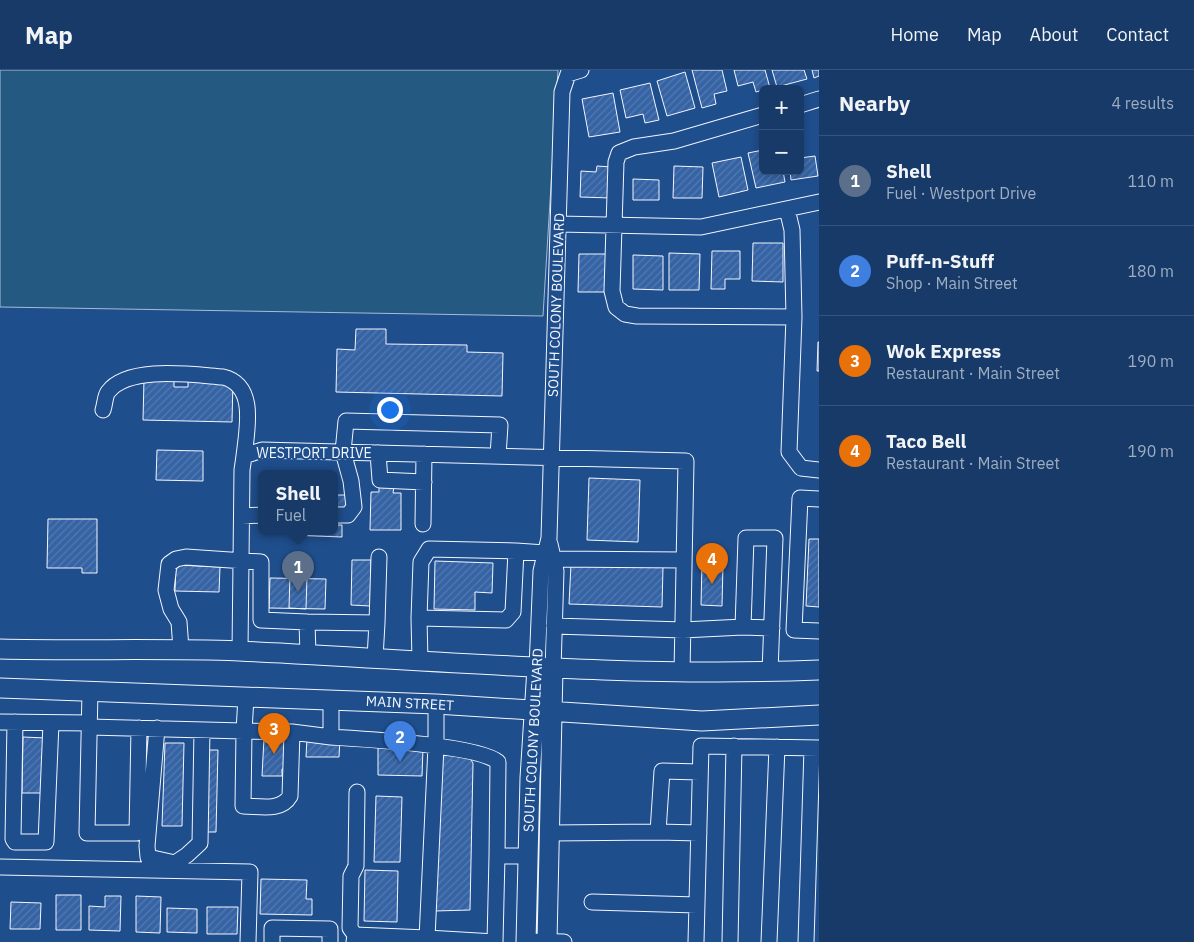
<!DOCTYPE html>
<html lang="en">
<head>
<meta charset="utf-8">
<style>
	:root { --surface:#173a69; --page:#20416f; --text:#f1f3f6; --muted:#9eadc0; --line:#36547d; --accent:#e69b98 }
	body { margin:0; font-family:"IBM Plex Sans",sans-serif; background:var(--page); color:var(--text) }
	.controls { position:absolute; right:15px; top:15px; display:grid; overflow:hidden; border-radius:8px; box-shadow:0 2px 8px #0003 }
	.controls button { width:45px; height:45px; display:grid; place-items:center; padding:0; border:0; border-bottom:1px solid var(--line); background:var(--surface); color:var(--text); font:25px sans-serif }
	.you { position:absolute; left:389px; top:339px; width:18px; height:18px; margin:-12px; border:4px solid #fff; border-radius:50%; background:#1a73e8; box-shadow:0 0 0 8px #1a73e833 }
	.badge { display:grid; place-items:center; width:32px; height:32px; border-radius:50%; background:var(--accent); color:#fff; font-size:16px; font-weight:700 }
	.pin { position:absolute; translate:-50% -41px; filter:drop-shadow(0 1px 2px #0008) }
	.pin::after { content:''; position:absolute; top:26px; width:18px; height:15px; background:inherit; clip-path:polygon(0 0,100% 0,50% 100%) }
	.popup { position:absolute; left:258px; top:400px; width:80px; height:65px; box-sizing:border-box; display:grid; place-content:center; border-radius:8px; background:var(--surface); filter:drop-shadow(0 1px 4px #0005); font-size:16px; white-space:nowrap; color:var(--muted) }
	.popup b { font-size:19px; color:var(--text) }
	.popup::after { content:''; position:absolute; left:50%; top:100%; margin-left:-10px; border:10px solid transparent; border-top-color:var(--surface) }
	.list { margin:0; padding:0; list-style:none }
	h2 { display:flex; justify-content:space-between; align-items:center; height:65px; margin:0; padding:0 20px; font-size:21px }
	h2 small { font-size:16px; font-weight:400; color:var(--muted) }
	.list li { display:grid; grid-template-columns:32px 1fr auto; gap:15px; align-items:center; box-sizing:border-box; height:90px; padding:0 20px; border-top:1px solid var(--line) }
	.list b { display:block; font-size:19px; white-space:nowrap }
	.list p { margin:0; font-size:16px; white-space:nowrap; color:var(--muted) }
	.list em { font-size:16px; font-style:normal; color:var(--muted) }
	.map { position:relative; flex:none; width:819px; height:872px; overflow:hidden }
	header { display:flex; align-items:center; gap:30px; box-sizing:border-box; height:70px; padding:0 25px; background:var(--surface); border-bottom:1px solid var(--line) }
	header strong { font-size:24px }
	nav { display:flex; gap:28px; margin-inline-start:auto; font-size:18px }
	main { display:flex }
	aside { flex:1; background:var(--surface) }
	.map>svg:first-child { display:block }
	.grass { fill:#245a82; stroke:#a8bbd7 }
	.building { fill:url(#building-hatch); stroke:#f2f6ff }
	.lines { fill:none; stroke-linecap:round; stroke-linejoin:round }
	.minor-casing { stroke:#f2f6ff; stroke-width:17 }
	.major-casing { stroke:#f2f6ff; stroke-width:21 }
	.minor { stroke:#1f4e8c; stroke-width:15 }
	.major { stroke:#1f4e8c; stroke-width:19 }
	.labels { text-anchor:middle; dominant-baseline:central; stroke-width:4; stroke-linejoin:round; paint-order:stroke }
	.street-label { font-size:14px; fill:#f2f6ff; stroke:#1f4e8c }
</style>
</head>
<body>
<header>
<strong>Map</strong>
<nav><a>Home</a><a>Map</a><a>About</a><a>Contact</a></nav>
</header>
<main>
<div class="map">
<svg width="819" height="872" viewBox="0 0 819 872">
	<defs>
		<pattern id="building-hatch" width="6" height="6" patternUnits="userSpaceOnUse" patternTransform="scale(1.25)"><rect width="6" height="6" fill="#3563a3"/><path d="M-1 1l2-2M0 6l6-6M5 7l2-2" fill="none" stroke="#537ab1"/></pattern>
	</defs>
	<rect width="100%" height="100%" fill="#1f4e8c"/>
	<!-- grass -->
	<path class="grass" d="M0,0h558l-15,246 -543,-9z"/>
	<!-- building -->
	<path class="building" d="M692,0h30l5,21 -13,3 2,10 -14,4z
		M734,0h31l5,18 -14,4 -3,-10 -15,4z
		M772,0h32l3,9 -30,8z
		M812,0h7v6l-5,2z
		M685,2l10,36 -28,8 -10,-35z
		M650,13l9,37 -14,3 -2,-9 -17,4 -6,-28z
		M613,23l7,39 -31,5 -7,-38z
		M763,80v21h20l2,11 -29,6 -8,-35z
		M815,86l3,20 -27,4 -1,-9h10v-13z
		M741,87l7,33 -29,7 -7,-34z
		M597,96l15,1 -1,31 -31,-1 1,-26 15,1z
		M674,96l29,1 -1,31h-29z
		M633,109l26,1v20h-26z
		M753,173h30v39l-31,-1z
		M712,181h28v28h-15v10h-14z
		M669,183l31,1 -1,36h-30z
		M579,184h30l-1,38h-30z
		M633,185l30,1v34l-30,-1z
		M356,259h30v15l81,1v7l36,1 -1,43 -166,-4 1,-43 18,1z
		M818,272h1v29h-2z
		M144,309l30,1v7h14v-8l45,1 -1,42 -89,-2z
		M157,380l46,1v30l-47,-1z
		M589,408l51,2 -2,62 -51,-2z
		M379,416h15l-1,7h8v37h-31l1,-38h8z
		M334,425h15v13l-15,-1z
		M48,449h49v54h-15v-5h-35z
		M334,455h8v12l-53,-2 1,-4h44z
		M809,469h10v68l-13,-1z
		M352,490h19l-1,46 -19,-1z
		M435,491l58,2 -1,30 -17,-1v18l-41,-1z
		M702,493l21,1 -1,42 -21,-1z
		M571,494l92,3 -1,40 -93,-3z
		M176,495l44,2 -1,25 -44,-1z
		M290,505l17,1 -1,33 -17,-1z
		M270,508l56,1 -1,30 -56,-1z
		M23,667l23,1 -1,55h-23z
		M264,668h22l-1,31h-3v7h-20z
		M307,668l33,1 -1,18h-33z
		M165,673h19l-2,83h-20z
		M378,677l45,1 -1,28 -44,-1z
		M207,680h11l-2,82h-11z
		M438,684h29l6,9 -3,147 -35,1z
		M376,726l26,1 -2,65h-26z
		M365,800l33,1 -1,51 -33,-1z
		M261,809l46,1 -1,19h6v16l-52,-1z
		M56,825h25v35h-25z
		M105,826h16l-1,35 -31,-1v-24l16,1z
		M136,826l25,1 -1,36 -24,-1z
		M11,832l30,1 -1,26h-30z
		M207,837h31l-1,27h-30z
		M167,838l30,1v24l-30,-1z"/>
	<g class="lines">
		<defs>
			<path id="minor" d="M800,35l19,-6
				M763,45l-89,26 -40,6 -15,6 -3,9 -4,129 4,16 9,7 12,2 157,1
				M787,139l5,21 2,87 -5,135 12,16 18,2
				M559,154l142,3 118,-25
				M103,340c2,-6 2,-14 5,-18 20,-27 86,-17 115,-15 34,8 24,52 21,79
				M378,383l2,27 44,2
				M819,429l-19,-1 -6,132 25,1
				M334,445h14l6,-8 -3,-26 -8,-29 3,-31 154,4 -2,31
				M242,446l20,-1
				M423,454l1,-70
				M550,474l6,27 -3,98
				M516,481l29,2
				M553,489l131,1
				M419,548l2,-56 8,-13 87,2 -3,61 -7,8 -87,-2 1,43
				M377,553l2,-66
				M554,556l129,4 60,-3
				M181,579l-2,-27 -8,-13 -5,-19 3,-26 7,-5 10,-2 75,5v58l46,2
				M240,581l2,-181 2,-14 18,-6 424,11 -4,212
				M308,585l-1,-33 70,1 -2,35
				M537,598l4,-97 8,-33 13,-446 6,-18 13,-4
				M770,602l5,-134h-29l-3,89 29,1
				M90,621l-3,142h50l2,-105
				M331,630v37c32,2 147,8 167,25l-1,94
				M436,634v42l-9,192 68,4 2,-86h31
				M0,652l89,1
				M15,652l-2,117 2,3h31l5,-119
				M89,657l155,4 2,-34
				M157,658l-10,118 1,11 27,6 12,-8 13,-12 2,-113
				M292,662l-2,64c-9,16 -31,10 -47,10l1,-75 48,1 39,5
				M658,762l41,1
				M551,763l107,-1 4,-61 38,1
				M0,797l250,5 -2,70
				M592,832l105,3
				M355,865l-5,-7 1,-52 5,-10 1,-74
				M526,871l38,1
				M272,872v-14l58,1v13
				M354,872l1,-7 72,3v4
				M696,872l5,-196 118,2
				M730,872l4,-196
				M769,872l8,-195
				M806,872l6,-194"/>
			<path id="major" d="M0,579c80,2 159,-1 239,2 193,9 386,27 580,19
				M0,618l436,16 266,17 117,-6
				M526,872l4,-164 7,-110
				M547,872l6,-273"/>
		</defs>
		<!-- minor casing -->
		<use href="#minor" class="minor-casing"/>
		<!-- major casing -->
		<use href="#major" class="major-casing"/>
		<!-- minor -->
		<use href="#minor" class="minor"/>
		<!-- major -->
		<use href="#major" class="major"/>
	</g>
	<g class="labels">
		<!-- street labels -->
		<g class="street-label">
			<text transform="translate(556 235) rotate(-88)">SOUTH COLONY BOULEVARD</text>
			<text x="314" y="383">WESTPORT DRIVE</text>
			<text transform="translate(410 633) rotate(3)">MAIN STREET</text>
			<text transform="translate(533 670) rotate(-87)">SOUTH COLONY BOULEVARD</text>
		</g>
	</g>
</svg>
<div class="controls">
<button>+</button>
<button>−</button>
</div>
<div class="you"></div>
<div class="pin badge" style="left:298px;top:522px;background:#5c6f8a">1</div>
<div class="popup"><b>Shell</b>Fuel</div>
<div class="pin badge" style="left:400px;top:692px;background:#3f7fe0">2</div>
<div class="pin badge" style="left:274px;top:684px;background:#e8710a">3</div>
<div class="pin badge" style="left:712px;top:514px;background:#e8710a">4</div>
</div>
<aside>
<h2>Nearby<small>4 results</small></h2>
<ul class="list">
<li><span class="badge" style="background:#5c6f8a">1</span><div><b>Shell</b><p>Fuel · Westport Drive</p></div><em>110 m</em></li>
<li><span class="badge" style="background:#3f7fe0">2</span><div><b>Puff-n-Stuff</b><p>Shop · Main Street</p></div><em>180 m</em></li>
<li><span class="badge" style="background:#e8710a">3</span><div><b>Wok Express</b><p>Restaurant · Main Street</p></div><em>190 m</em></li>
<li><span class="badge" style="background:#e8710a">4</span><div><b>Taco Bell</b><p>Restaurant · Main Street</p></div><em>190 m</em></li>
</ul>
</aside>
</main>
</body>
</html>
